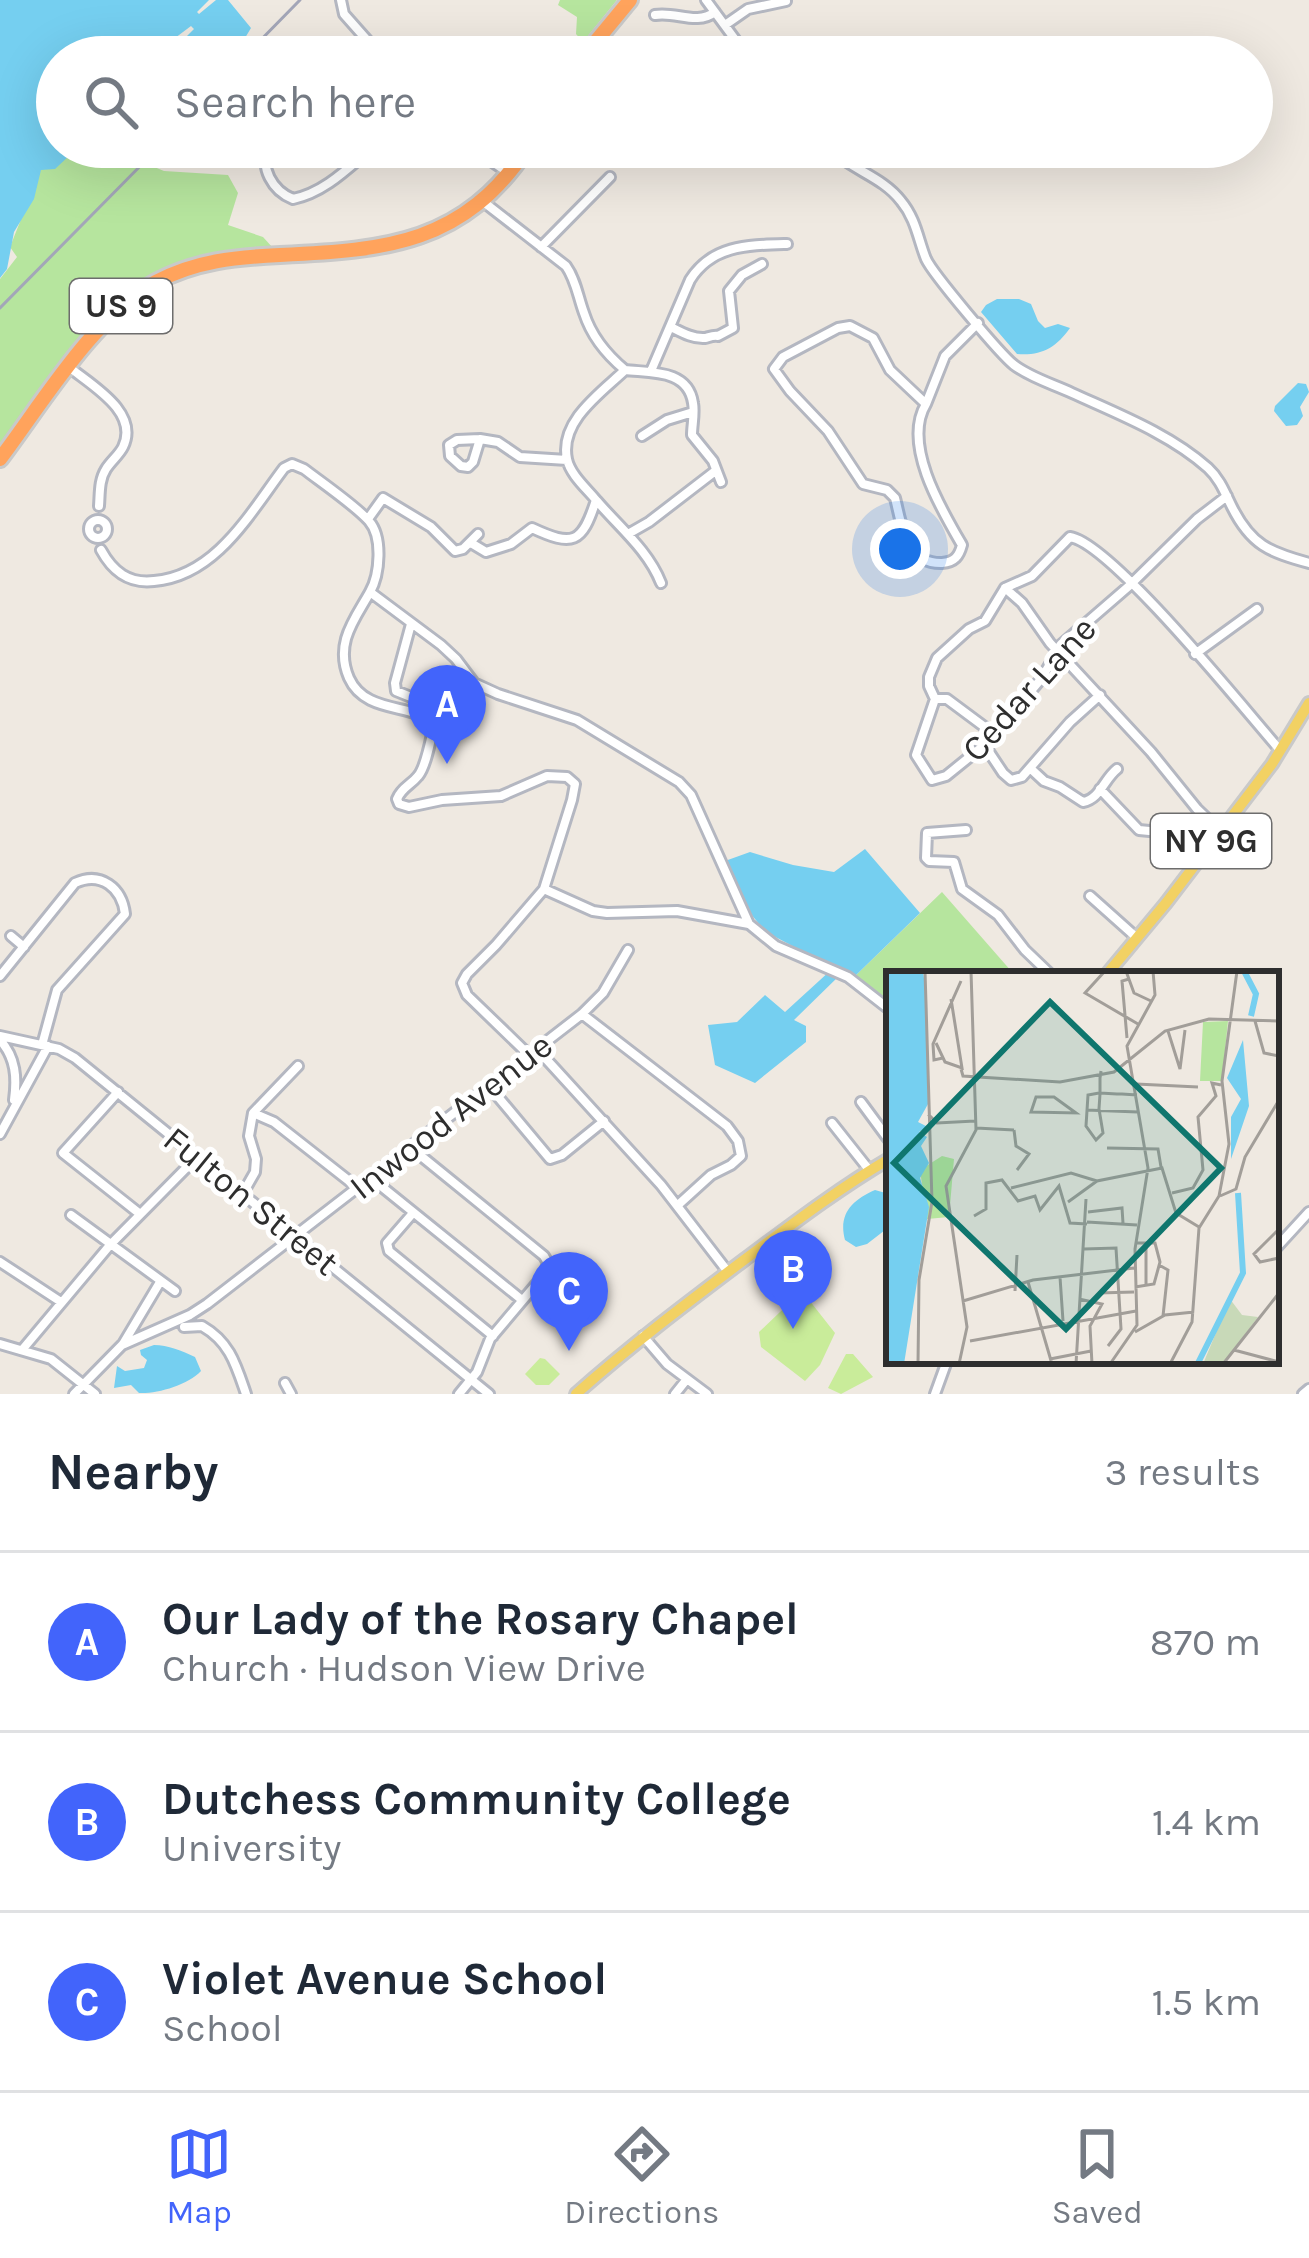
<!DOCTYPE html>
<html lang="en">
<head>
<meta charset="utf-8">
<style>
	:root { --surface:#fff; --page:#f6f6f7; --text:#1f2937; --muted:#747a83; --line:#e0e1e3; --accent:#4264fb }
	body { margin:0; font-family:Karla,sans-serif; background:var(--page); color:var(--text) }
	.you { position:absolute; left:900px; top:549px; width:42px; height:42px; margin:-30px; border:9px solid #fff; border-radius:50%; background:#1a73e8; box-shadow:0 0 0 18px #1a73e833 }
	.badge { display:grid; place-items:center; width:78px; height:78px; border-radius:50%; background:var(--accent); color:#fff; font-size:39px; font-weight:700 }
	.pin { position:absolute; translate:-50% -99px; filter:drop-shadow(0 3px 6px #0008) }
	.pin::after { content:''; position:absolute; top:63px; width:42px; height:36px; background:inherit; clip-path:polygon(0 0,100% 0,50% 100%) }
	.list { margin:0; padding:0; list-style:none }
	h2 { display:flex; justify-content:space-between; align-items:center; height:156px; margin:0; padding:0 48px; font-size:51px }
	h2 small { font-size:39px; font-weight:400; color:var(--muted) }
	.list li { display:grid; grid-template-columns:78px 1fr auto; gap:36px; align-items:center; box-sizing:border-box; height:180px; padding:0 48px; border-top:3px solid var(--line) }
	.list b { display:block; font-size:45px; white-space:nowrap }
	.list p { margin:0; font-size:39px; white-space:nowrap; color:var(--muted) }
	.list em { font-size:39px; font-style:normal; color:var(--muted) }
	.icon { flex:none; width:66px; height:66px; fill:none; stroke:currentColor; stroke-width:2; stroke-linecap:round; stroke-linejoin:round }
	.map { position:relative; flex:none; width:1309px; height:1394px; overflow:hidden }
	.search { position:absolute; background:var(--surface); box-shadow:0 12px 48px #0002; left:36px; right:36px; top:36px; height:132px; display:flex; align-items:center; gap:30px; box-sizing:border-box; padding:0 42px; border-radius:66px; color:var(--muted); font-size:45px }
	.sheet { height:696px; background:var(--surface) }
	nav { display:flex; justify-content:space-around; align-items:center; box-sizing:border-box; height:168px; border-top:3px solid var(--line); background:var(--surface); font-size:33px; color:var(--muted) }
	nav a { display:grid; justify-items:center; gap:6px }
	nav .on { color:var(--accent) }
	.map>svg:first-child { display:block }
	.green { fill:#b6e59e }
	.pitch { fill:#c9ec9a }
	.water { fill:#75cff0 }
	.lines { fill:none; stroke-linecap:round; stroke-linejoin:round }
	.minor-casing { stroke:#b4b7c1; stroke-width:14 }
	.major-casing { stroke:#c9c9c9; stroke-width:16 }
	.highway-casing { stroke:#c9c9c9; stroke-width:20 }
	.minor { stroke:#fff; stroke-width:8 }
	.major { stroke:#f2d163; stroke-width:10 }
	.highway { stroke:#ffa35c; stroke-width:14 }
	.rail { stroke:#a3a6b8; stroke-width:3 }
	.labels { text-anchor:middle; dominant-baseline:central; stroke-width:10; stroke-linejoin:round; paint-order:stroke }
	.shield { fill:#fff; stroke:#6d6d6d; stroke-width:3 }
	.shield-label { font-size:33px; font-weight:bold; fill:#2e2e2e }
	.street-label { font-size:36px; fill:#2e2e2e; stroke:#fff }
	.inset-river { fill:none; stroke:#75cff0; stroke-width:6 }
	.inset-road { fill:none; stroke:#a29e99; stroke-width:3 }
	.view { fill:#0f766e; fill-opacity:0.15; stroke:#0f766e; stroke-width:6 }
	.inset-edge { fill:none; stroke:#2e2e2e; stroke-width:6 }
</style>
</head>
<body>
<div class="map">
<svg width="1309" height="1394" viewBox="0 0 1309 1394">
	<rect width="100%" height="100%" fill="#efe9e1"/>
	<!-- green -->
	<path class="green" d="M560,0h57l-34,42 -7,-8 1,-17 -19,-12z
		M64,147h42l58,24 64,4 10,18 -10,32 35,12 10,11c-25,2 -50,3 -74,9 -93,25 -145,117 -199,189v-167l17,-22 -7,-10 31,-78z
		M942,892l70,80 -3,2h-120v30l-36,-26z"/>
	<!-- pitch -->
	<path class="pitch" d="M802,1291l33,42 -15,32 -15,16 -44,-34 -2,-15z
		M846,1354h7l20,23 -32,17 -13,-6z
		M540,1358l5,1 15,15 -11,11h-13l-11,-11z"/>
	<!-- water -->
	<path class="water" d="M0,0h209l-12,12 2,2 17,-14h12l23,28 -6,10 -20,19h-22l-17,-20 8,-8 -3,-3 -16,12 10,19h-128v90l15,1 -2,7 -15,14 -14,1 -7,29 -20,33 -7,37 -7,9z
		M997,299h22l12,5 7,17 7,7 13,-4 12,4c-14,20 -29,28 -53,26l-36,-42 5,-7z
		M1298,383l8,1 3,8 -9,15 3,9 -6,9 -11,1 -12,-15 1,-5z
		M865,849l55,64 -67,65 -87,-46 -16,-19 -25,-52 25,-9 43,13 41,7z
		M831,970l9,5 -46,45 12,6v16l-51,41 -40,-18 -7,-40 29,-3 28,-27 20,17z
		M875,1190l14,4v33l-22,17 -11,3 -11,-7c-7,-26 7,-40 30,-50z
		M154,1345c14,0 28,6 41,12l6,14c-13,14 -44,23 -62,22l-8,-8 -17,3 3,-22 8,5 19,-3 3,-8 -6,-5 -1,-5z"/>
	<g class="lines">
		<defs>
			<path id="minor" d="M341,0l3,14 38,43
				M706,0l42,57
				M655,15c21,-4 41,11 60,-3
				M725,25l23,-16 38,-8
				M270,147c-12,20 3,44 23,52 29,-6 51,-27 73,-46l-9,-6
				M470,147l39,26
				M829,147c21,23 53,29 72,54 15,18 17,38 25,58 7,15 74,95 88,106 17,13 39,19 58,28 46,21 98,41 136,75 12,11 17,25 24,39 19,38 37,45 77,56
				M366,153l20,-6
				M481,200l85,66c10,14 12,31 18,47 7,22 23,42 41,57
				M541,247l69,-70
				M850,326l23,12 17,32 36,34c-24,40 15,105 36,141 -3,11 -7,17 -20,18 -37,1 -40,-38 -47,-65l-8,-8 -24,-6 -35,-53 -38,-40 -16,-22 9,-12 55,-29z
				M671,327c10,5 22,12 34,11 4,-1 9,-3 13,-2l15,-8 -4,-37 13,-16 20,-11
				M69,367c22,18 71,45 54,80 -4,8 -12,14 -17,22 -7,11 -6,24 -7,37
				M651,371l39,-91c22,-35 58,-35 97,-36
				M926,404l19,-48 33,-33
				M642,436l25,-16 26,-8
				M480,439l-7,23 -5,5 -7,-1 -11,-10 -1,-11 8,-5z
				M480,439l18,3 22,15 47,3
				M597,501c22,26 51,49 64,82
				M368,519l15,-21 48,29 24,24 8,-2 15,-15
				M89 529a9 9 0 1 1 18 0a9 9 0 1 1-18 0Z
				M628,534l21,-12 65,-50
				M471,543l15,9 25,-8 21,-16c41,19 50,16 64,-28 -10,-12 -26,-26 -29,-41 -8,-38 35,-67 58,-89 25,3 63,-1 68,33 2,10 -1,22 -1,32l21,26 8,21
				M101,550c12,22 28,34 53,31 62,-5 96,-68 130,-113l8,-4 12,5c17,13 52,37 65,52 14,16 11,53 1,71 -15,27 -36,51 -21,86 17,38 68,24 85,47 -3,13 -8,42 -16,51 -8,10 -16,11 -21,23l2,5 10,3 33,-7 59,-4 46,-20 20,1 8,7 -3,16 -28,89 -48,56 -29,29 -5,9 5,12 62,60
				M1005,588l-20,33 -16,8 -32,29 -8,19v9l6,13 -19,56 16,25 14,-4 42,-34 53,-63 21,-35 67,-58 68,-67 30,-23
				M1005,588l27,-12 38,-39c41,6 175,173 210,213
				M1005,588l17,15 28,40 101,109 46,57 22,21
				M370,592l71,53 15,14 18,24 24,11 79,26 102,62 12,13 58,129
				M411,624l-16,59 1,8c13,6 36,14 51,9 8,-3 15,-17 20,-24
				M1195,654l62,-45
				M935,699h12l43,32 -3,18 16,24 8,7 11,-3 48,-55 30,-27
				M1030,768l14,13 16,6 23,15c17,-3 21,-23 34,-33
				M1100,789l39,41 31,3 28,27
				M966,830l-39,3 -1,25 3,3 25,1 8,27 36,26 27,35 25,24
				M544,889l49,22 14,2 70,-2 72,13 27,22 72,31 41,32
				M1090,896l47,42
				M11,936l13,11
				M0,976l75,-93c26,-12 47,5 50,31l-68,76 -15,55
				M582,1014l145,112 11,15 3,15 -10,9 -20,10 -33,30
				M0,1036l59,13 16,9 414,336
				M0,1040c16,18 17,38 14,60
				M537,1049l124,136 67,87
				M489,1086l61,73 12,-4 42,-34
				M118,1092l-55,61 77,61
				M861,1102l28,38
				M253,1113l21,9 84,66
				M832,1123l38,48
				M0,1134l48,-88
				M410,1147l134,109 4,7 -4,12 -54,64 -13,33 -18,22
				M371,1178l151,122
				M243,1193l12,-21 1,-13 -7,-23 4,-23 45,-47
				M413,1213l-26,30 2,8 104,85
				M71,1215l104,76
				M1276,1248l33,-36
				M0,1262l61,40
				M184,1327l18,-1c28,16 34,39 44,68
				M643,1336l24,28 40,30
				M0,1344l51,15 44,35
				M123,1344l37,-62
				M22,1350l88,-105 87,-88
				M285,1383l6,11
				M74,1394l48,-49 68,-30 17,-11 375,-290 21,-21 25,-43
				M675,1394l12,-15
				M935,1394l12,-33
				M1303,1394l6,-5"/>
			<path id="major" d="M1107,974l59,-71 106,-139 37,-61
				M576,1394c54,-48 111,-91 168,-134 47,-35 94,-71 145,-101"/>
			<path id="highway" d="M583,57l47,-57
				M0,459c43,-57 94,-143 156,-177 39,-21 80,-25 124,-27 107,-5 184,-11 248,-108"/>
		</defs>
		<!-- minor casing -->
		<use href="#minor" class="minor-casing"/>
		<!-- major casing -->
		<use href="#major" class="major-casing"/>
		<!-- highway casing -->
		<use href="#highway" class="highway-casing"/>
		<!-- minor -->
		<use href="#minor" class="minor"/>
		<!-- major -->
		<use href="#major" class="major"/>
		<!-- highway -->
		<use href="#highway" class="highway"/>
		<!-- rail -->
		<path class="rail" d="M244,57l56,-57
			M0,308l159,-161"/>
	</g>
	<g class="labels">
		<!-- shield labels -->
		<g class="shield">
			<rect x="70" y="279" width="102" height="54" rx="9"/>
			<rect x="1151" y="814" width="120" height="54" rx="9"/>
		</g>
		<g class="shield-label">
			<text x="121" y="306">US 9</text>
			<text x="1211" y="841">NY 9G</text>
		</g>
		<!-- street labels -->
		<g class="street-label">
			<text transform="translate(1029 689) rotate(-48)">Cedar Lane</text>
			<text transform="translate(451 1116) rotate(-38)">Inwood Avenue</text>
			<text transform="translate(251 1201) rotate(39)">Fulton Street</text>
		</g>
	</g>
	<!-- overview -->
	<g transform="translate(886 971)">
		<rect width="393" height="393" fill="#efe9e1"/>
		<path d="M342,50l-6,60h-22l3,-59zM56,185l12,3 -5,58 -22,2 -7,-49z" fill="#b6e59e"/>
		<path d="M344,328l12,16 16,2 -35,47h-20z" fill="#c8d9b8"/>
		<path d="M0,0h37l4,29 1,104 -10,18 10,5 -9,5 8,5 -6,9 8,17 -9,15 9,29 -25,157h-18zM357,69l6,66 -18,53v-42l10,-18 -14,-21z" fill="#75cff0"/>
		<path class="inset-river" d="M358,0l12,23 -5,22M312,392l45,-90 -5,-80"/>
		<path class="inset-road" d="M219,0l-20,22 53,31M240,0l8,22 17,8M369,50l9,32 15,3M282,60l12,38 5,-39M241,67l-5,-57 7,-2M50,72l9,19 17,6 -11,-69M57,87l-9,2 -1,-16 28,-63M75,98l2,7 97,6 54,-10 51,-41 44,-12 70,2M215,100l-1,7v16l-1,15 4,24 -7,7 -10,-14 2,-31 11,-2h1l17,1h5l15,1M250,113l62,3M150,126h18l22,16 -45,-1zM200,139l52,2M42,143l9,9 38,-2M90,157l38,2M128,159l2,16 13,8 -12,16M221,177l51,1 3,18M125,217l60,-15 26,8M286,222l21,-5 10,-18 -5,-53 18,-21 -4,-13 9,2M334,225l16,-7 9,-32 34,-57M182,231l29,-21 65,-13 14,45 23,14M202,241l34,-4 1,15M88,245l12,-7v-26l16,-3 16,21 17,-5 5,14 19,-24 11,37 17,1M201,251l50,3M393,258l-25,25 6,8 19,-4M260,272v43M198,278l32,-1 5,81 -13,17M273,294l9,5 -5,46M174,306l3,44M142,311l24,82M249,316l19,-3 6,-22 -5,-19h-19M129,320l2,-36M212,322l36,-1M193,328l23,5 -12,22 2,38M77,330l70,-21 101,-12M249,361l30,-17 29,-3M84,370l166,-30M348,379l45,12M164,388l41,-8M32,393l1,-84 13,-78 -7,-231M73,393l8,-37 -21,-141 30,-56 -5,-159M190,393l10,-165M224,393l27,-39 -2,-76 13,-81 -21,-122 28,-51 -2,-24M284,393l22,-42 7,-94 20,-32 10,-52 -7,-63 15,-110M337,393l56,-71"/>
		<path class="view" d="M164,31l171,166 -155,161 -172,-166z"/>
		<rect width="393" height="393" class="inset-edge"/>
	</g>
</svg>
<div class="you"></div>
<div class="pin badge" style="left:447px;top:764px">A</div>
<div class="pin badge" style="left:793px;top:1329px">B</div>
<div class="pin badge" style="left:569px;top:1351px">C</div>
<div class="search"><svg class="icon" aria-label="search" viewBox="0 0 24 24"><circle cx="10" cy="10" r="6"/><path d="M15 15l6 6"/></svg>Search here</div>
</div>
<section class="sheet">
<h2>Nearby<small>3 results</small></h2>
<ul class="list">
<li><span class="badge">A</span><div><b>Our Lady of the Rosary Chapel</b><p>Church · Hudson View Drive</p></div><em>870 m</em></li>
<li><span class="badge">B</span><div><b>Dutchess Community College</b><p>University</p></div><em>1.4 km</em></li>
<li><span class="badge">C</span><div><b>Violet Avenue School</b><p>School</p></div><em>1.5 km</em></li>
</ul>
</section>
<nav>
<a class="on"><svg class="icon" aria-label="map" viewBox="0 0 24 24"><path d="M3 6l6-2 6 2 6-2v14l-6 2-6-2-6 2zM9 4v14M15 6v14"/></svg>Map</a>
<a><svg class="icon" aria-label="directions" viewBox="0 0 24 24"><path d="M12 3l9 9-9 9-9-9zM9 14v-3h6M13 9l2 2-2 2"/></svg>Directions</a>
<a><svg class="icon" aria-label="saved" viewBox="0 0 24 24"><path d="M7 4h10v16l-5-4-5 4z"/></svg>Saved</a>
</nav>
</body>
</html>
